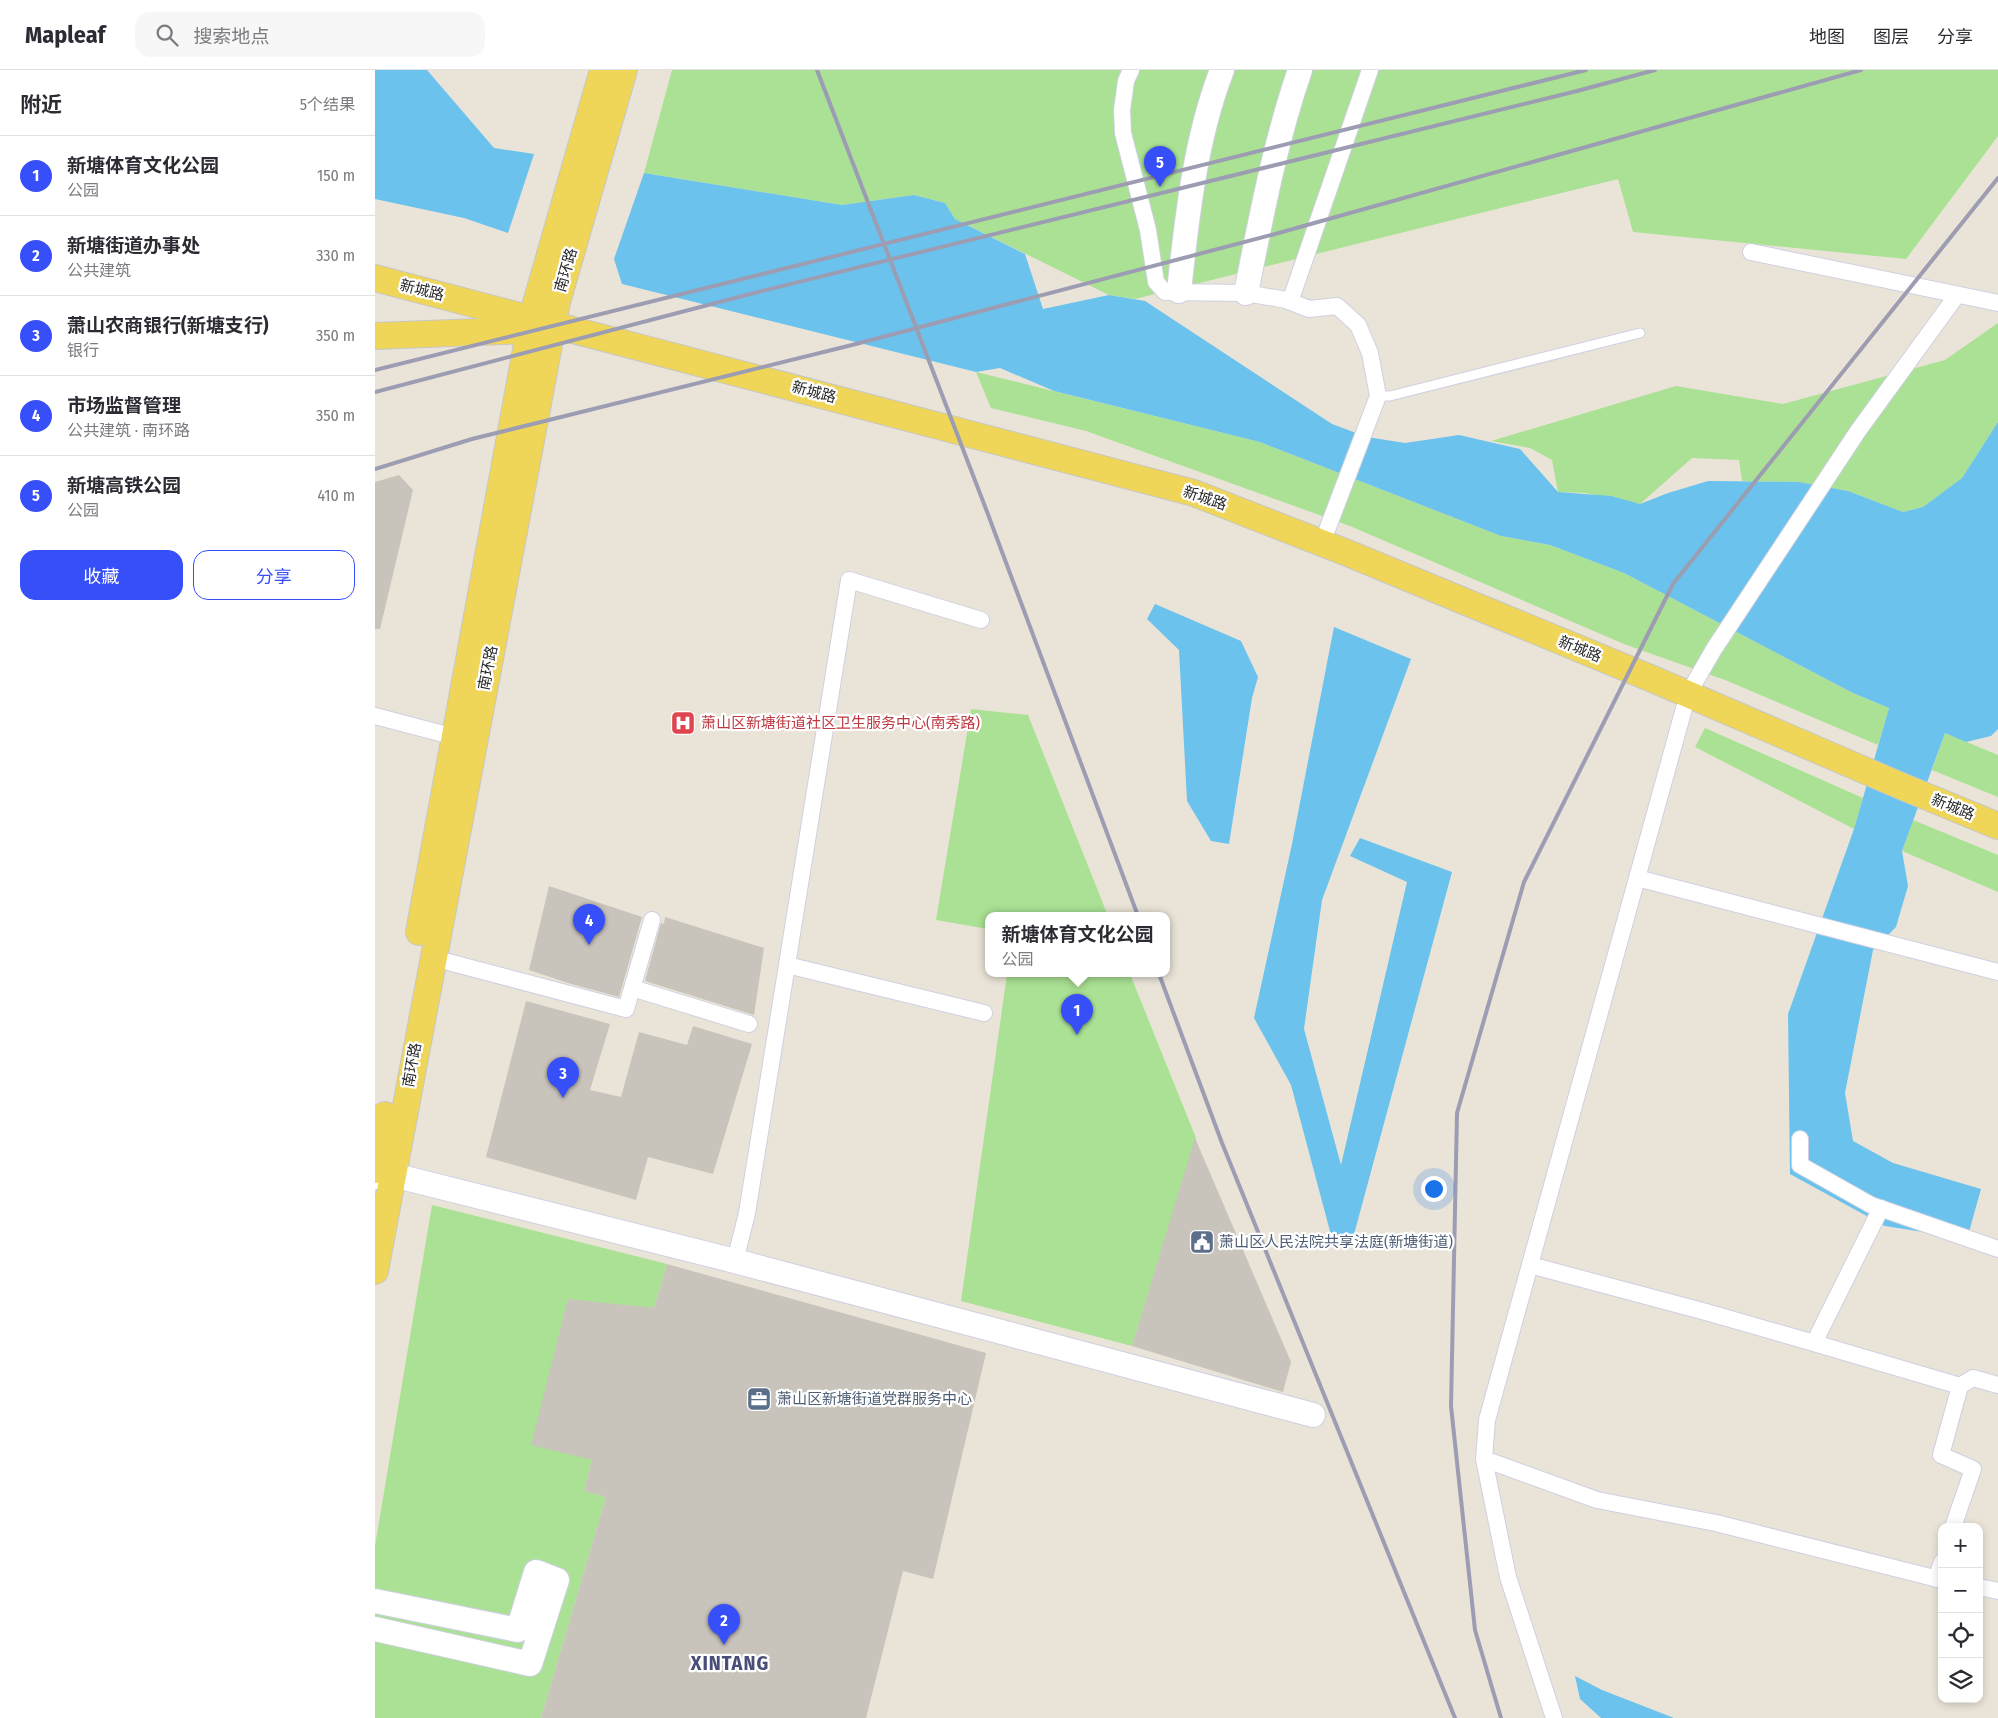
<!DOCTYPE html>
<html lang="zh">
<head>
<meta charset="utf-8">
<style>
	:root { --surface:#fff; --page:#f7f7f7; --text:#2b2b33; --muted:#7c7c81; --line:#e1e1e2; --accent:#374ff9 }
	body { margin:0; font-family:"Fira Sans Condensed","Noto Sans SC",sans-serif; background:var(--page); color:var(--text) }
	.controls { position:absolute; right:15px; bottom:15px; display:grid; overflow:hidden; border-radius:10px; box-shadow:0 2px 8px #0003 }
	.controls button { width:45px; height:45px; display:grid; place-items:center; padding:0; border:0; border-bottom:1px solid var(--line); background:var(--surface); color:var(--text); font:25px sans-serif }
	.you { position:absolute; left:1058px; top:1118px; width:18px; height:18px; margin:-12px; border:4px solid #fff; border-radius:50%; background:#1a73e8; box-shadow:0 0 0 8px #1a73e833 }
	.badge { display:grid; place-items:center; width:32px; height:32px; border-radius:50%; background:var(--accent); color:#fff; font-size:16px; font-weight:700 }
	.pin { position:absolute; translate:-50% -41px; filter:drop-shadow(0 1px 2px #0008) }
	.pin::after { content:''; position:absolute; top:26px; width:18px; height:15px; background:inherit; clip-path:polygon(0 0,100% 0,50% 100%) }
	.popup { position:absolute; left:610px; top:842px; width:185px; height:65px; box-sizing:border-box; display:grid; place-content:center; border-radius:10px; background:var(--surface); filter:drop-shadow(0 1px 4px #0005); font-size:16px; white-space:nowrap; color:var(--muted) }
	.popup b { font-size:19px; color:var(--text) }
	.popup::after { content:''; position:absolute; left:50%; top:100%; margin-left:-10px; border:10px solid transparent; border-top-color:var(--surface) }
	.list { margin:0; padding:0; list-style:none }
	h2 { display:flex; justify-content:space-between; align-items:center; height:65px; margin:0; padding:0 20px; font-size:21px }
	h2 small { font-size:16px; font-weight:400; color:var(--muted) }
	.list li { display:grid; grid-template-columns:32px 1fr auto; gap:15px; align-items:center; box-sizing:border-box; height:80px; padding:0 20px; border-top:1px solid var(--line) }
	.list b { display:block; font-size:19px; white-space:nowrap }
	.list p { margin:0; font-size:16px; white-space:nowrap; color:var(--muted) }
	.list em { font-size:16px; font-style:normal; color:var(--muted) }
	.actions { display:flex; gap:10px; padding:15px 20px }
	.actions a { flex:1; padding:11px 0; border:1px solid var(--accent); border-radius:15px; text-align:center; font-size:18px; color:var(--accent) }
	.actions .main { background:var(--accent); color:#fff }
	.icon { flex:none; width:28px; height:28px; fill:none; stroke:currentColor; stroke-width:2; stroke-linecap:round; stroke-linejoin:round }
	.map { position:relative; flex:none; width:1623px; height:1648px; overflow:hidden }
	header { display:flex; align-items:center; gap:30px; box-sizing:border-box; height:70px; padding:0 25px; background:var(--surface); border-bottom:1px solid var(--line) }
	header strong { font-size:24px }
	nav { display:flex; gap:28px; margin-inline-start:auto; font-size:18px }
	.search { width:350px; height:45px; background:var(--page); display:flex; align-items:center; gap:12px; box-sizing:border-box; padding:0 18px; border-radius:15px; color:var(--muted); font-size:19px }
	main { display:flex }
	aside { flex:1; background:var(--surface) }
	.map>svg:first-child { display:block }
	.green { fill:#aae194 }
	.water { fill:#6ac2ed }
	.building { fill:#c8c3bb }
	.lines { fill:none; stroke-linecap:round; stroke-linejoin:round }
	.lane-casing { stroke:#ced0e1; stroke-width:11 }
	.street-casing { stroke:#ced0e1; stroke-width:18 }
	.secondary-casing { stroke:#ced0e1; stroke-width:26 }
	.primary-casing { stroke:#c7c7c7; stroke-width:28 }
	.lane { stroke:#fff; stroke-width:9 }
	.street { stroke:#fff; stroke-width:16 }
	.secondary { stroke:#fff; stroke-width:24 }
	.primary { stroke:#efd658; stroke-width:26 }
	.rail { stroke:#9c9db2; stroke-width:4 }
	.labels { text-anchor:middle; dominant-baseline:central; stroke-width:4.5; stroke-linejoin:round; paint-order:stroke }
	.street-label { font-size:15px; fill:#272727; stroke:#fff }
	.health-label { font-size:15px; fill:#be3a42; stroke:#fff; text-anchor:start }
	.service-label { font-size:15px; fill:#4e5e75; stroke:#fff; text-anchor:start }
	.district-label { font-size:20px; font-weight:bold; letter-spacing:1px; fill:#484e77; stroke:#fff }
</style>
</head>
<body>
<header>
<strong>Mapleaf</strong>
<div class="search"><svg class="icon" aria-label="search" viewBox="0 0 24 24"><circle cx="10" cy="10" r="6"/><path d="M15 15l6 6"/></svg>搜索地点</div>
<nav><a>地图</a><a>图层</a><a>分享</a></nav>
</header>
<main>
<aside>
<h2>附近<small>5个结果</small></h2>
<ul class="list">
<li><span class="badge">1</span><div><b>新塘体育文化公园</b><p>公园</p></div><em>150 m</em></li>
<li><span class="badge">2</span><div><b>新塘街道办事处</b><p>公共建筑</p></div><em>330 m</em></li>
<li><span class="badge">3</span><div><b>萧山农商银行(新塘支行)</b><p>银行</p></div><em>350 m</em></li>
<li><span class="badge">4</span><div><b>市场监督管理</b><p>公共建筑 · 南环路</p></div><em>350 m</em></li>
<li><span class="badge">5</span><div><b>新塘高铁公园</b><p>公园</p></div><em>410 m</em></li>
</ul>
<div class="actions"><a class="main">收藏</a><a>分享</a></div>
</aside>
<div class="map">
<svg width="1623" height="1648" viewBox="0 0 1623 1648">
	<rect width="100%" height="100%" fill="#eae4d8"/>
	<!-- green -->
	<path class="green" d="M297,0h1326v66l-92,123 -273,-27 -15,-53 -483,120 -26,-4 -154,-76 -10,-16 -31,-8 -72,10 -198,-32z
		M1623,253v99l-36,56 -39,29 -20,5 -55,-21 -49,-9 -57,-1 -3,-21 -47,-2 -52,46 -55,-11 -27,-1 -6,-32 -22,-12 -39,-7 185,-55 107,18 162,-44z
		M601,302l284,70 241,94 49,9 74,28 229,120 36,15 -11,37 -153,-65 -101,-36 -274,-118 -264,-95 -95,-23z
		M596,639l57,6 80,201h-120v13l-52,-9z
		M1330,658l158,70 -9,31 -159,-82z
		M1570,663l53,22v42l-66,-27z
		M1538,750l85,35v37l-96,-41z
		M632,904h123l66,164 -64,208 -171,-45z
		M57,1135l235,59 -13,44 -62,152 -8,31 22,6 -65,221h-166v-172z"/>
	<!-- water -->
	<path class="water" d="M0,0h52l67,78 40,6 -26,79 -44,-15 -89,-19z
		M269,103l198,32 72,-10 31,8 10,16 70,35 18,55 66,-14 36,6 187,123 35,13 38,6 54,-8 61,14 38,43 53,4 29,8 28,-11 40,-12 91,1 49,9 55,21 20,-5 39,-29 36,-56v307l-7,7 -25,6 -21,-9 -43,118 6,35 -12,41 -23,23 -28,143 8,48 40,22 88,26 -14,50 -82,-13 -95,-52 -2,-160 66,-185 35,-121 -36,-15 -229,-120 -74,-28 -49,-9 -241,-94 -206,-51 -54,-23 -24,4 -354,-88 -8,-25z
		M780,534l86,37 17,36 -6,21 -23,146 -18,-3 -24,-40 -8,-151 -32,-31z
		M959,557l77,32 -89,241 -18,129 37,136 66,-283 -57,-26 10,-18 92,34 -99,366 -22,-3 -40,-150 -37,-67 38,-174z
		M1200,1606l27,14 72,28h-73l-21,-19z"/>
	<!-- building -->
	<path class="building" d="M24,405l14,15 -33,139h-5v-147z
		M174,816l93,31 -23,80 -51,-14 -39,-13z
		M290,847l99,31 -10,67 -109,-34 16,-58 3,1z
		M151,931l84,23 -20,66 31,7 18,-65 48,13 6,-19 59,18 -39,130 -65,-17 -12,43 -150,-43z
		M820,1068l96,224 -8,30 -151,-46z
		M292,1194l319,89 -53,226 -30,-8 -37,147h-325l65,-221 -22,-6 8,-31 -61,-15 37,-146 86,9z"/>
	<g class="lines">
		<defs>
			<path id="lane" d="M1003,326h12l250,-63"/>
			<path id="street" d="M756,0l-5,11 -4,29 1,23 25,97 8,52 9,10 81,1 40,7 23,9 28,-3 21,19 12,28 8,43 -56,147
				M1376,182l247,51
				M915,232l80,-232
				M0,646l80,21
				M1262,808l361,94
				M58,888l193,51 26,-89
				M412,895l197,48
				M257,918l117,36
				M1425,1069v26l71,40 127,44
				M360,1191l12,-48 102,-633 132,40
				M1155,1195l176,47 108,31 67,-135
				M1439,1273l146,43 -19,69 32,14 -20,58
				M1585,1316l13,-8 25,7
				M1109,1389l113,41 119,23 226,57
				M1561,1509l6,-17
				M1604,1517l19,4
				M1179,1648l-46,-141 -24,-118 3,-39 201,-726 26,-45 144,-218 99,-136"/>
			<path id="secondary" d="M804,221c8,-74 16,-151 43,-221
				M871,223c15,-75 29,-151 54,-223
				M0,1107l18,-2 342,86 578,154
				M0,1531l143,29 18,-58 21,8 -27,84 -155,-35"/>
			<path id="primary" d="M0,208l819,215 151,59 310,128 246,106 97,40
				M0,266l155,-6 15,7
				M44,862l113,-615 71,-247
				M0,1100l10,-55
				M0,1201l182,-969 67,-232"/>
		</defs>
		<!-- lane casing -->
		<use href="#lane" class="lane-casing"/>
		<!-- street casing -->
		<use href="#street" class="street-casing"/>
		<!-- secondary casing -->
		<use href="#secondary" class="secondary-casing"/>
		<!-- primary casing -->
		<use href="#primary" class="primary-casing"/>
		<!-- lane -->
		<use href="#lane" class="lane"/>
		<!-- street -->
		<use href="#street" class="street"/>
		<!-- secondary -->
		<use href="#secondary" class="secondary"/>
		<!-- primary -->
		<use href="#primary" class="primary"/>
		<!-- rail -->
		<path class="rail" d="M442,0l169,439 152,407
			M0,300l1211,-300
			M0,322l379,-99 823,-202 78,-21
			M0,399l97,-30 380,-94 423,-111 586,-164
			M784,904l63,169 233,575
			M1126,1648l-26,-88 -24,-224 6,-293 67,-231 149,-298 325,-406"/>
	</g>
	<!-- icons -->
	<defs>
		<symbol id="hospital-square" viewBox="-11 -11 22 22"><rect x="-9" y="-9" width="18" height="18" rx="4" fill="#e0444e" stroke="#fff"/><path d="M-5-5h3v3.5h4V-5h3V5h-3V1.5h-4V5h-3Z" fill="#fff"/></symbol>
		<symbol id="civic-square" viewBox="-11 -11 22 22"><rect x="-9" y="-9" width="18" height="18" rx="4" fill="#5c6f8a" stroke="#fff"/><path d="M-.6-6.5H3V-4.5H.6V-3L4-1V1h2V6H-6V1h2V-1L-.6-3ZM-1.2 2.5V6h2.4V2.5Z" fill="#fff"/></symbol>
		<symbol id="office-square" viewBox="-11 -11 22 22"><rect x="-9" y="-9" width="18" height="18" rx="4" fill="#5c6f8a" stroke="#fff"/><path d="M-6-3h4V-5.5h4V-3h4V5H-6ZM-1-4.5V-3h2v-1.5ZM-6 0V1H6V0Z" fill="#fff"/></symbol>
	</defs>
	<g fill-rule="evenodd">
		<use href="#hospital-square" x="294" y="639" width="28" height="28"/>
		<use href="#civic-square" x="813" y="1158" width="28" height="28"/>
		<use href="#office-square" x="370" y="1315" width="28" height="28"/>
	</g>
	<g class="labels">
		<!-- street labels -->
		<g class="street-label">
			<text transform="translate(191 200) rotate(-74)">南环路</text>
			<text transform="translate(47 220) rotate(14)">新城路</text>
			<text transform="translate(439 322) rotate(15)">新城路</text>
			<text transform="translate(830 428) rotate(19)">新城路</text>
			<text transform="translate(1205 579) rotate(22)">新城路</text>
			<text transform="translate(113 598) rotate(-79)">南环路</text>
			<text transform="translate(1578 737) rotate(22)">新城路</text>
			<text transform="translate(37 995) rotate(-80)">南环路</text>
		</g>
		<!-- health labels -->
		<g class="health-label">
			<text x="326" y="653">萧山区新塘街道社区卫生服务中心(南秀路)</text>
		</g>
		<!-- service labels -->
		<g class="service-label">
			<text x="844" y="1172">萧山区人民法院共享法庭(新塘街道)</text>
			<text x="402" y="1329">萧山区新塘街道党群服务中心</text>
		</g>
		<!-- district labels -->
		<g class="district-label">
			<text x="355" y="1593">XINTANG</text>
		</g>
	</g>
</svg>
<div class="controls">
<button>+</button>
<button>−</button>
<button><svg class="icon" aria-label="locate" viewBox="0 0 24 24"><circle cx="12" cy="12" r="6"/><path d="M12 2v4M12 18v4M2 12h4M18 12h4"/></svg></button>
<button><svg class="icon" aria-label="layers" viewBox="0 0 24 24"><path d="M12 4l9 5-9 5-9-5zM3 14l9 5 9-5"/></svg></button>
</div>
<div class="you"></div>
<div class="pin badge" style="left:702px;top:965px">1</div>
<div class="popup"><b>新塘体育文化公园</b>公园</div>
<div class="pin badge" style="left:349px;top:1575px">2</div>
<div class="pin badge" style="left:188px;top:1028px">3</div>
<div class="pin badge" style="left:214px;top:875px">4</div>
<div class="pin badge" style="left:785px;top:117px">5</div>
</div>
</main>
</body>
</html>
